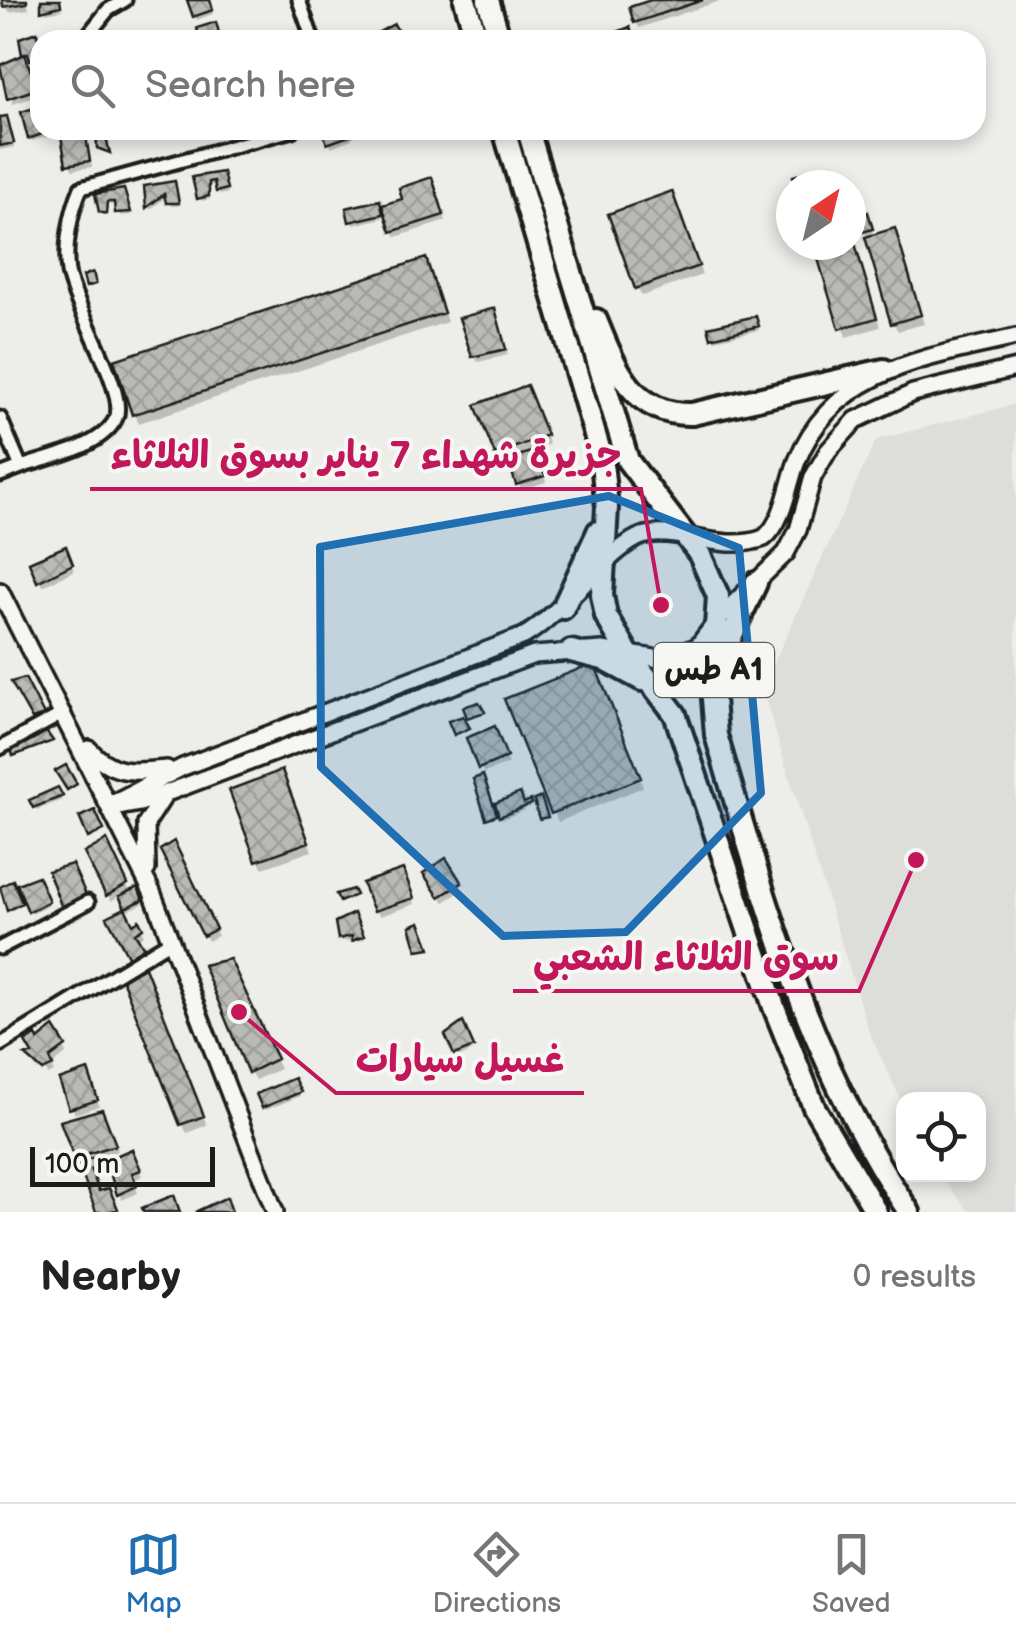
<!DOCTYPE html>
<html lang="en">
<head>
<meta charset="utf-8">
<style>
	:root { --surface:#fff; --page:#f2f2f2; --text:#222; --muted:#767676; --line:#e0e0e0; --accent:#1f6fb2 }
	body { margin:0; font-family:"Balsamiq Sans","Playpen Sans Arabic",sans-serif; background:var(--page); color:var(--text) }
	.controls { position:absolute; right:30px; bottom:30px; display:grid; overflow:hidden; border-radius:20px; box-shadow:0 5px 15px #0003 }
	.controls button { width:90px; height:90px; display:grid; place-items:center; padding:0; border:0; border-bottom:2px solid var(--line); background:var(--surface); color:var(--text); font:50px sans-serif }
	.compass { position:absolute; left:776px; top:170px; width:90px; height:90px; border-radius:50%; background:var(--surface); box-shadow:0 5px 15px #0003; rotate:35deg }
	.scale { position:absolute; left:30px; bottom:25px; width:185px; box-sizing:border-box; padding-left:10px; border:5px solid #1c1c1c; border-top:0; font-size:28px; line-height:35px; white-space:nowrap; color:#1c1c1c; -webkit-text-stroke:8px #f6f6f2; paint-order:stroke }
	.list { margin:0; padding:0; list-style:none }
	h2 { display:flex; justify-content:space-between; align-items:center; height:130px; margin:0; padding:0 40px; font-size:42px }
	h2 small { font-size:32px; font-weight:400; color:var(--muted) }
	.icon { flex:none; width:55px; height:55px; fill:none; stroke:currentColor; stroke-width:2; stroke-linecap:round; stroke-linejoin:round }
	.map { position:relative; flex:none; width:1016px; height:1212px; overflow:hidden }
	.search { position:absolute; background:var(--surface); box-shadow:0 5px 15px #0003; left:30px; right:30px; top:30px; height:110px; display:flex; align-items:center; gap:25px; box-sizing:border-box; padding:0 35px; border-radius:30px; color:var(--muted); font-size:38px }
	.sheet { height:290px; background:var(--surface) }
	nav { display:flex; justify-content:space-around; align-items:center; box-sizing:border-box; height:140px; border-top:2px solid var(--line); background:var(--surface); font-size:28px; color:var(--muted) }
	nav a { display:grid; justify-items:center; gap:5px }
	nav .on { color:var(--accent) }
	.map>svg:first-child { display:block }
	.built { fill:#ddddda }
	.shadow { fill:#0003 }
	.building { fill:url(#building-cross-hatch); stroke:#1c1c1c; stroke-width:2.5 }
	.lines { fill:none; stroke-linecap:round; stroke-linejoin:round }
	.street-casing { stroke:#1c1c1c; stroke-width:19 }
	.secondary-casing { stroke:#1c1c1c; stroke-width:22 }
	.highway-casing { stroke:#1c1c1c; stroke-width:28 }
	.street { stroke:#f6f6f2; stroke-width:11 }
	.secondary { stroke:#f6f6f2; stroke-width:15 }
	.highway { stroke:#f6f6f2; stroke-width:20 }
	.marked { fill:#1f6fb2; fill-opacity:0.2; stroke:#1f6fb2; stroke-width:8; stroke-linejoin:round }
	.labels { text-anchor:middle; dominant-baseline:central; stroke-width:8; stroke-linejoin:round; paint-order:stroke }
	.shield { fill:#f6f6f2; stroke:#5d5d5c; stroke-width:2.5 }
	.shield-label { font-size:32px; font-weight:bold; fill:#1c1c1c }
	.leader { fill:none; stroke:#c2185b; stroke-width:4 }
	.callout-dot { fill:#c2185b; stroke:#f6f6f2; stroke-width:4 }
	.callout-label { font-size:38px; text-anchor:middle; font-weight:bold; fill:#c2185b; stroke:#f6f6f2; stroke-width:8; stroke-linejoin:round; paint-order:stroke }
</style>
</head>
<body>
<div class="map">
<svg width="1016" height="1212" viewBox="0 0 1016 1212">
	<defs>
		<pattern id="building-cross-hatch" width="8" height="8" patternUnits="userSpaceOnUse" patternTransform="scale(2.5)"><rect width="8" height="8" fill="#b9b9b6"/><path d="M0 0l8 8M0 8l8-8" fill="none" stroke="#9e9e9c"/></pattern>
	</defs>
	<rect width="100%" height="100%" fill="#edede9"/>
	<filter id="ink" filterUnits="userSpaceOnUse"><feTurbulence type="fractalNoise" baseFrequency=".01" numOctaves="2"/><feDisplacementMap in="SourceGraphic" scale="20" xChannelSelector="R" yChannelSelector="G"/><feConvolveMatrix kernelMatrix="1 2 1 2 8 2 1 2 1" color-interpolation-filters="sRGB"/></filter>
	<g filter="url(#ink)">
		<!-- built -->
		<path class="built" d="M1016,404v808h-46l-31,-37 39,-1v-74h-74l-1,4 -34,-72 -107,-343 114,-249z"/>
		<!-- shadow -->
		<path class="shadow" d="M4,0h23l2,9 -20,3z
			M47,0h13l2,10 -16,3z
			M189,0h19l5,14 -16,6z
			M659,0h64l-84,28 -3,-6z
			M36,35l4,26 -5,1 -4,-7 -6,4 13,37 -25,8 -13,-36 25,-11 -3,-18z
			M40,108v22h7l2,6 -17,5 -8,-27z
			M0,120l8,2 6,25 -14,3z
			M63,130h22l7,37 -20,3z
			M231,130h22l1,3 -18,7z
			M324,130h24l4,9 -21,8z
			M450,130h18l-18,5z
			M635,130h20l-17,6z
			M195,179h29l4,14 -8,2 -3,-12 -7,3v13l-8,2z
			M434,186l12,35 -50,16 -3,-6 12,-31z
			M175,187l4,19h-8l-4,-10 -17,14 -4,-22z
			M98,196h26l7,19 -11,1 -3,-11h-9l-1,11 -3,-1z
			M676,203l26,72 -60,21 -5,-8z
			M380,206l3,12 -29,7 -2,-4z
			M868,218l6,19 20,-6 5,9 25,84 -26,7 -5,-8 -27,-89 -5,-2z
			M851,229l29,98 -34,10 -30,-92h35z
			M430,270l17,52 -308,101 -5,-9z
			M494,310l14,45 -30,7 -4,-6z
			M757,322l2,8 -44,10 -2,-3z
			M531,396l18,48 -15,6 12,32 -25,8 -11,-31 -8,3 -5,-8z
			M68,555l6,16 -31,15 -3,-5z
			M597,675l46,112 -85,35 -51,-121z
			M497,735l11,29 -24,9 -4,-6z
			M286,782l26,69 -49,17 -5,-8z
			M57,791l5,9 -25,10 -5,-8z
			M519,796l6,14 -22,9 -2,-3z
			M106,844l25,50 6,-3 6,13 -19,8 8,15 6,-4 6,12 -8,5 10,17 -12,6 -23,-45 17,-9 -7,-14 -10,6 -23,-47z
			M173,844l45,92 -10,5 -45,-90z
			M445,862l18,28 -19,12 -18,-28z
			M405,878l10,26 -35,12 -4,-6z
			M37,879l12,26 -17,9 -12,-28z
			M353,916l11,24 -22,1 -2,-3z
			M234,970l46,99 -25,11 -5,-9z
			M124,978l25,1 58,146 -20,8 -5,-9z
			M462,1026l11,25 -15,7 -10,-22z
			M54,1031l13,22 -16,13 3,6 -6,3 -4,-8 -6,4 -9,-14z
			M90,1079l9,27 -24,8 -13,-33z
			M293,1082l7,14 -34,14 -7,-15z
			M104,1118l13,33 -21,7 5,15 -9,3 7,17 13,4 6,15h-19l-23,-55z
			M134,1158l8,18 -8,4 4,13 -16,7 -3,-6z"/>
		<!-- building -->
		<path class="building" d="M2,0h25v3l-24,4z
			M41,0h19l1,6 -20,5z
			M187,0h23l3,10 -20,7z
			M651,0h52l-69,23 -5,-16z
			M216,22l5,18h-21l-3,-12z
			M394,24l9,16h-20l-4,-8z
			M630,27l4,12 -24,1 -1,-5z
			M37,32l3,25 -10,3 -2,-7 -6,2 -3,-17z
			M25,54l12,35 -30,10 -7,-34z
			M40,106v24l8,2 -20,7 -7,-27z
			M7,116l7,27 -14,3v-29z
			M60,130h25l5,31 -24,4z
			M96,130h8l6,23 -13,-5z
			M322,130h28l2,5 -25,9z
			M832,165l5,20h-41l-3,-9z
			M223,172l4,17 -11,3 -2,-11 -5,1v14l-12,3 -5,-22z
			M432,177l12,38 -53,17 -9,-27 20,-6 -3,-11z
			M175,181l4,22h-13l-2,-9 -18,14 -2,-22z
			M124,189l7,23 -16,1 -1,-11h-7l-1,12 -7,-2 -4,-18z
			M672,191l27,75 -64,23 -27,-75z
			M380,200l3,14 -34,8 -3,-14z
			M868,212l5,17 -14,4 -5,-17z
			M895,228l26,87 -30,9 -26,-87z
			M851,230l26,88 -38,11 -25,-84h37z
			M426,258l18,55 -312,102 -18,-55z
			M93,272l3,12 -10,3 -3,-11z
			M495,308l11,41 -34,8 -13,-39z
			M756,316l3,10 -48,12 -3,-11z
			M527,385l20,50 -52,20 -20,-50z
			M537,450l8,26 -29,9 -8,-26z
			M66,546l7,18 -36,18 -8,-20z
			M594,663l47,115 -90,36 -47,-115z
			M25,678l19,37 -12,4 -21,-37z
			M479,702l6,10 -18,6 -4,-11z
			M463,716l7,12 -16,7 -6,-14z
			M495,726l12,31 -29,12 -12,-31z
			M46,731l7,10 -40,15 -3,-10z
			M66,765l11,19 -10,6 -12,-19z
			M282,770l27,72 -53,19 -27,-71z
			M483,775l14,40 -11,4 -13,-40z
			M58,787l5,9 -30,12 -4,-8z
			M520,793l4,10 7,-3 1,4 -33,13 -4,-14z
			M541,797l7,20 -9,2 -5,-19z
			M95,810l9,20 -16,8 -9,-21z
			M107,840l21,44 -22,12 -22,-43z
			M174,841l42,88 -13,7 -43,-86z
			M446,858l16,25 -23,14 -16,-24z
			M72,864l15,33 -25,11 -14,-37z
			M403,869l11,29 -40,13 -12,-28z
			M38,876l11,25 -21,11 -11,-28z
			M13,880l9,23 -15,8 -7,-24z
			M138,887l5,13 -18,8 -6,-12z
			M353,889l3,6 -16,7 -4,-8z
			M125,908l8,16 6,-4 4,8 -8,5 10,17 -16,8 -22,-41z
			M354,913l10,23 -12,5v-5l-14,3 -3,-17z
			M420,922l10,26 -13,2 -7,-24z
			M230,959l47,100 -29,14 -45,-108z
			M145,967l59,149 -24,9 -59,-148z
			M463,1022l11,25 -20,8 -9,-20z
			M54,1027l12,19 -16,12 3,8 -10,5 -18,-16 7,-1 -7,-12 11,-7 2,5z
			M88,1070l10,30 -29,9 -10,-29z
			M294,1078l7,14 -39,16 -6,-14z
			M102,1109l14,36 -42,13 -14,-37z
			M132,1149l9,21 -9,3 5,13 -20,9 -11,-35z
			M98,1156l1,11 -8,3 8,21 10,-3 9,21 -9,3h-13l-18,-49z
			M174,1195l6,17h-36l-2,-4z
			M227,1197l5,15h-37z"/>
		<g class="lines">
			<defs>
				<path id="street" d="M299,0l14,40
					M84,40l24,-30 17,-10
					M0,418l21,49 -21,8
					M21,467c28,-10 81,-19 95,-49 12,-26 -43,-113 -48,-146 -4,-25 3,-61 13,-84l211,-58
					M0,748l64,-35
					M0,948l88,-46
					M0,1045l172,-105"/>
				<path id="secondary" d="M0,591l152,301 123,320
					M89,749c24,27 46,23 78,20
					M111,804l72,-37 341,-131c38,-22 89,-91 118,-100 34,-10 80,18 122,2 20,-16 24,-54 33,-77 36,-93 134,-104 219,-124
					M113,808l27,-5 394,-148 68,-5 59,9 36,-12 22,-29 67,-65 12,-23 15,-53 15,-26 28,-31 57,-27 103,-25
					M147,869l-1,-45 20,-31"/>
				<path id="highway" d="M465,0l12,40
					M488,0l12,40
					M504,130l97,325 6,52 -5,88 4,21 21,36 48,62 99,293 40,100 62,105
					M528,130l100,331 72,94 18,41 -6,91 4,48c49,167 95,331 193,477
					M596,320c19,47 37,96 96,94l192,-44
					M563,608l35,-76
					M571,651l32,8 39,21
					M722,656l34,-73"/>
			</defs>
			<!-- street casing -->
			<use href="#street" class="street-casing"/>
			<!-- secondary casing -->
			<use href="#secondary" class="secondary-casing"/>
			<!-- highway casing -->
			<use href="#highway" class="highway-casing"/>
			<!-- street -->
			<use href="#street" class="street"/>
			<!-- secondary -->
			<use href="#secondary" class="secondary"/>
			<!-- highway -->
			<use href="#highway" class="highway"/>
		</g>
	</g>
	<!-- marked area -->
	<path class="marked" d="M609,496l130,52 22,245 -135,139 -123,4 -182,-169 -1,-220z"/>
	<g class="labels">
		<!-- shield labels -->
		<rect class="shield" x="654" y="643" width="120" height="54" rx="8"/>
		<g class="shield-label">
			<text x="714" y="670">طس A1</text>
		</g>
	</g>
	<!-- callouts -->
	<path class="leader" d="M661 605L641 489H90M916 860L859 991H513M239 1012L336 1093H584"/>
	<g class="callout-dot">
		<circle cx="661" cy="605" r="10"/>
		<circle cx="916" cy="860" r="10"/>
		<circle cx="239" cy="1012" r="10"/>
	</g>
	<g class="callout-label">
		<text x="366" y="468">جزيرة شهداء 7 يناير بسوق الثلاثاء</text>
		<text x="686" y="970">سوق الثلاثاء الشعبي</text>
		<text x="460" y="1072">غسيل سيارات</text>
	</g>
</svg>
<div class="controls">
<button><svg class="icon" aria-label="locate" viewBox="0 0 24 24"><circle cx="12" cy="12" r="6"/><path d="M12 2v4M12 18v4M2 12h4M18 12h4"/></svg></button>
</div>
<svg class="compass" viewBox="-18 -18 36 36"><path d="M0-13l5 13h-10z" fill="#e53935"/><path d="M0 13l5-13h-10z" fill="#767676"/></svg>
<div class="scale">100 m</div>
<div class="search"><svg class="icon" aria-label="search" viewBox="0 0 24 24"><circle cx="10" cy="10" r="6"/><path d="M15 15l6 6"/></svg>Search here</div>
</div>
<section class="sheet">
<h2>Nearby<small>0 results</small></h2>
<ul class="list">
</ul>
</section>
<nav>
<a class="on"><svg class="icon" aria-label="map" viewBox="0 0 24 24"><path d="M3 6l6-2 6 2 6-2v14l-6 2-6-2-6 2zM9 4v14M15 6v14"/></svg>Map</a>
<a><svg class="icon" aria-label="directions" viewBox="0 0 24 24"><path d="M12 3l9 9-9 9-9-9zM9 14v-3h6M13 9l2 2-2 2"/></svg>Directions</a>
<a><svg class="icon" aria-label="saved" viewBox="0 0 24 24"><path d="M7 4h10v16l-5-4-5 4z"/></svg>Saved</a>
</nav>
</body>
</html>
